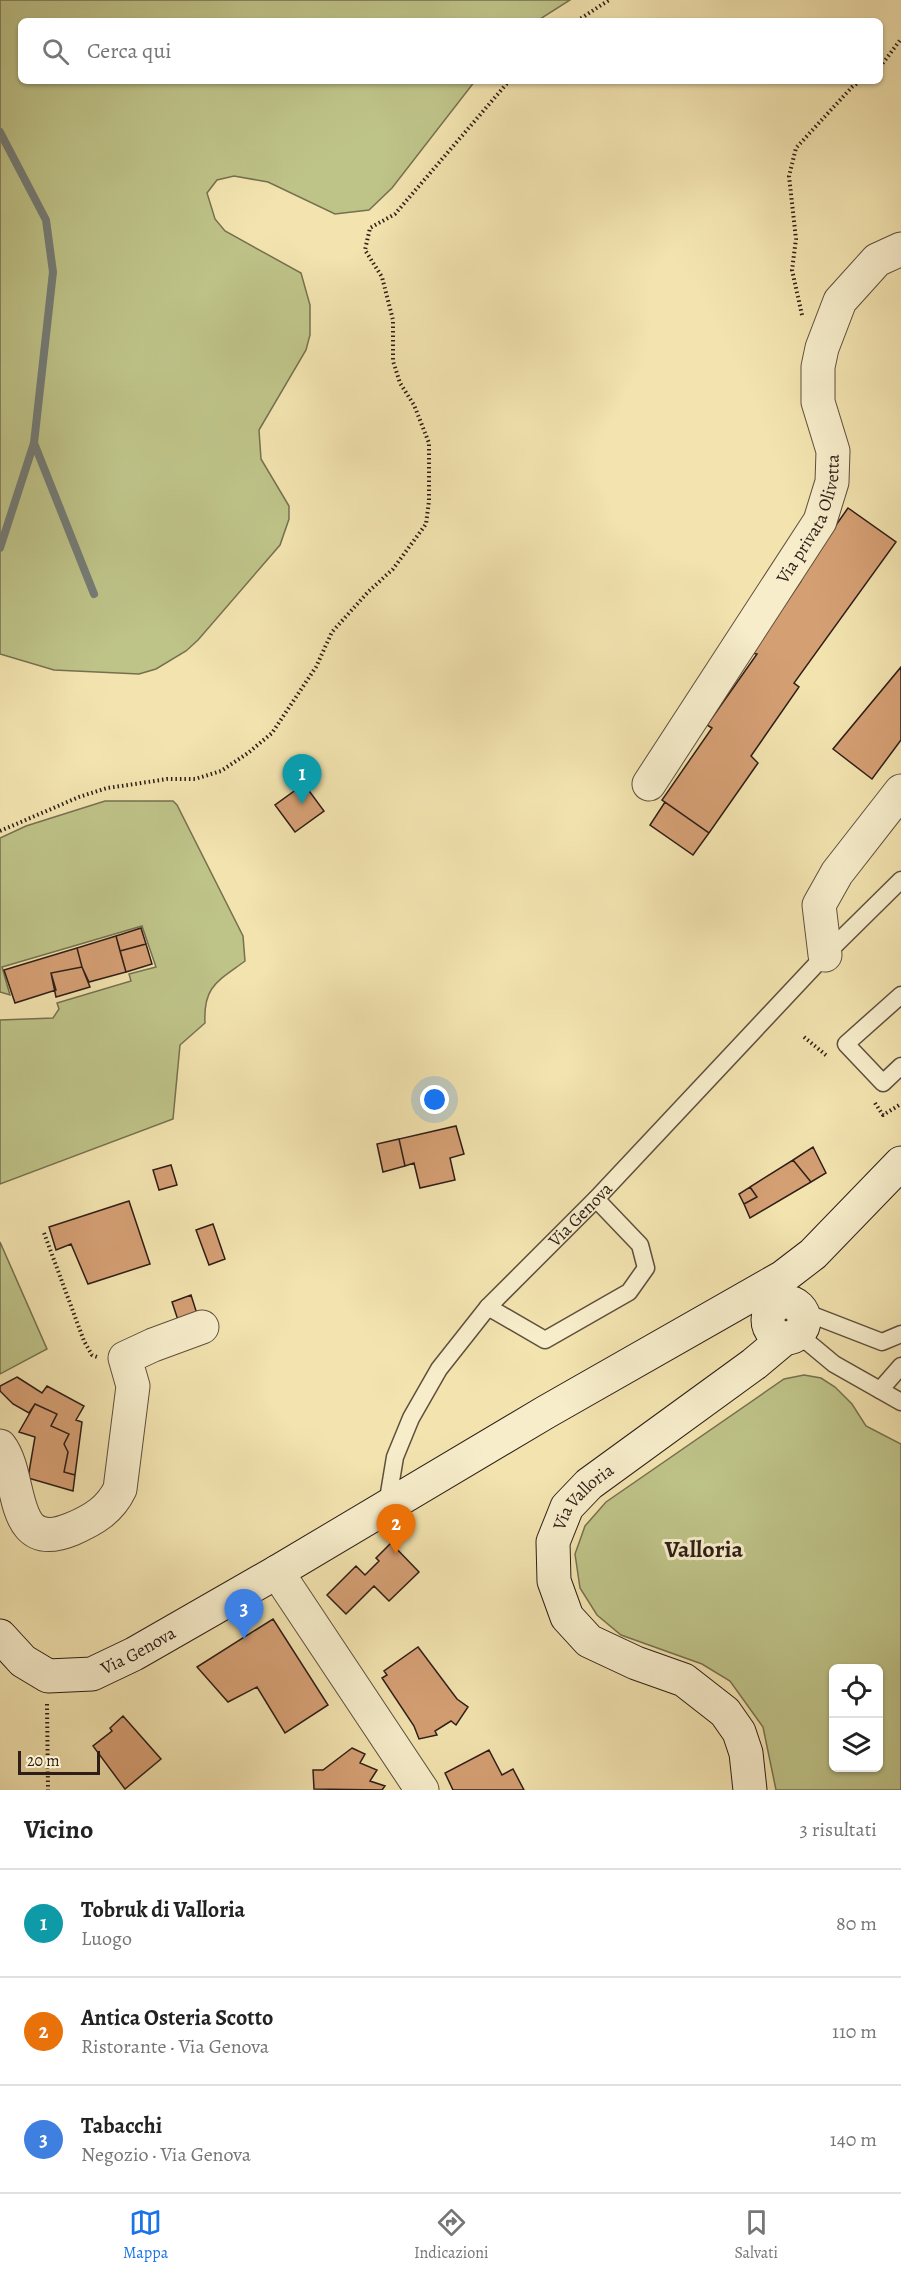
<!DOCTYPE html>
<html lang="it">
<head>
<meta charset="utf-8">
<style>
	:root { --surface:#fff; --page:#f6f6f6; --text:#222; --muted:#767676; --line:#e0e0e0; --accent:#1a73e8 }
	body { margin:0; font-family:Alegreya,serif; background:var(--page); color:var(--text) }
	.controls { position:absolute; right:18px; bottom:18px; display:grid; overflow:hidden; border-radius:9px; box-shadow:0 2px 4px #0004 }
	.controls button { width:54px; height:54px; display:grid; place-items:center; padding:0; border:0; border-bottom:2px solid var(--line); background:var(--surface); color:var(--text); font:30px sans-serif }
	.scale { position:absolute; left:18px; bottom:15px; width:82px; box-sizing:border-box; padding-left:6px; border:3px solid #2e1e17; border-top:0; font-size:16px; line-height:21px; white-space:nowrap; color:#2e1e17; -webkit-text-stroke:4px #f7edcb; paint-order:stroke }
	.you { position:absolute; left:435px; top:1100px; width:21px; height:21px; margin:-15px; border:4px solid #fff; border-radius:50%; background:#1a73e8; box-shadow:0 0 0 9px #1a73e833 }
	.badge { display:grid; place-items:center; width:39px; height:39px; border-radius:50%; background:var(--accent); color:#fff; font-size:20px; font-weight:700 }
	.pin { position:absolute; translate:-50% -50px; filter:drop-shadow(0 2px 3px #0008) }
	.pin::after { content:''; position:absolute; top:32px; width:21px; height:18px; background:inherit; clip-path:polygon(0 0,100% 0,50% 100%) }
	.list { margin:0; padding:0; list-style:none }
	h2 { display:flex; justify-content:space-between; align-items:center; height:78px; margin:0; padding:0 24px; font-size:26px }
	h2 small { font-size:20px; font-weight:400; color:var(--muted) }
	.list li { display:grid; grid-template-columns:39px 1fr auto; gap:18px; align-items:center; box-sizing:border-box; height:108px; padding:0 24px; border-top:2px solid var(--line) }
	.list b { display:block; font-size:22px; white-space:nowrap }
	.list p { margin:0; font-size:20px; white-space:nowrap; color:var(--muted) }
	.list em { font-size:20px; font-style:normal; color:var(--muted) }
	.icon { flex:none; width:33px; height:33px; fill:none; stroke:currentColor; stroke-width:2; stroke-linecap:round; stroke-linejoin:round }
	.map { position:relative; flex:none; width:901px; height:1790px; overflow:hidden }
	.search { position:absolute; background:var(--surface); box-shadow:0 2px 4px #0004; left:18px; right:18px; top:18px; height:66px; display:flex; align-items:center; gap:15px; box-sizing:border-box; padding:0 21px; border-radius:9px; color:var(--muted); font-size:22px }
	.sheet { height:402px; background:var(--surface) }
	nav { display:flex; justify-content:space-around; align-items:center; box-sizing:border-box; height:84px; border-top:2px solid var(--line); background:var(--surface); font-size:16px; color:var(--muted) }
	nav a { display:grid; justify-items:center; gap:3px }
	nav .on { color:var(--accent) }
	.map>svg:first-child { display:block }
	.green { fill:#bec388; stroke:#767050; stroke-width:1.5; fill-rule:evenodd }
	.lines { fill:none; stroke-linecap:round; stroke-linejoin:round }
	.stream { stroke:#747c77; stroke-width:8 }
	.building { fill:#d59f74; stroke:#2e1e17; stroke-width:1.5 }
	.lane-casing { stroke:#5f4f3d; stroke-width:19 }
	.street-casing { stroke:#5f4f3d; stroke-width:35 }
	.secondary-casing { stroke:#2e1e17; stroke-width:35 }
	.path { stroke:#2e1e17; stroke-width:4; stroke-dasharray:1.5 3; stroke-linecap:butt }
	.lane { stroke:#f7edcb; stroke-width:16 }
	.street { stroke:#f7edcb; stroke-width:33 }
	.secondary { stroke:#f7edcb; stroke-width:33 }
	.labels { text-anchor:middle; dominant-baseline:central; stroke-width:6; stroke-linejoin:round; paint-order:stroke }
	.street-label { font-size:18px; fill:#2e1e17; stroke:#f7edcb }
	.district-label { font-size:24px; font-weight:bold; fill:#2e1e17; stroke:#f7edcb }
</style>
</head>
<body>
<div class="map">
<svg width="901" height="1790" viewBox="0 0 901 1790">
	<rect width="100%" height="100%" fill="#f2e3af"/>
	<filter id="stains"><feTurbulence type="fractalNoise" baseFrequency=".00333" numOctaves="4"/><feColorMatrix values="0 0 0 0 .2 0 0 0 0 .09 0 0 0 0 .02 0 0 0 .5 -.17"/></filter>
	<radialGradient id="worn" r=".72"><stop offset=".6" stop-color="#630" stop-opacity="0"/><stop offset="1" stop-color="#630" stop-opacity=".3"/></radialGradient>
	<!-- green -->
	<path class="green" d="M0,0h570l-33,21h-516v60h454l-83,107 -23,22 -34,4 -67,-32 -34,-6 -17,4 -10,13 8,26 10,12 76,42 9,32v30l-4,15 -47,80 2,29 28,47v13l-9,26 -82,95 -12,11 -30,18 -17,5 -85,-4 -54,-16z
		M105,801h68l4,4 66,131 2,25c-27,20 -42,25 -40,62l-25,22 -7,74 -173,65v-164l53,-2 6,-9 -2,-6 74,-22 -2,-7 27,-7 -14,-41 -140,41 8,28 -10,-3v-154l26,-12z
		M0,1242l47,107 -47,25z
		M804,1375l17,3 14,9 17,17 14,22 35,18v346h-125l-13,-63 -33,-46 -28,-17 -81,-29 -24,-20 -17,-27 -5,-34 10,-28 21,-24 178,-123zM834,1668h44v100h-44z"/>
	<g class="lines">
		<!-- stream -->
		<path class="stream" d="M0,132l46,88 7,52 -19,171 -34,105
			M34,443l60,151"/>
	</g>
	<!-- building -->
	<path class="building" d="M848,508l48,34 -102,141 5,4 -48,69 7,7 -49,70 -47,-33 50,-72 -5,-3 50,-71 -6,-1 50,-72 -3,-2z
		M901,667v73l-29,39 -39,-30z
		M304,784l20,27 -29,21 -20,-27z
		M665,802l44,31 -16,22 -43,-30z
		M141,928l5,16 -26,7 -4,-15z
		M116,936l10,36 -37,10 -7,-15 -5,-19z
		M146,944l6,20 -26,8 -6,-21z
		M77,948l5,19 -31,6 5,17 -41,13 -11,-33z
		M82,967l8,20 -34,10 -5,-24z
		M456,1126l8,28 -14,4 5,22 -35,8 -6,-25 -9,3 -6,-27z
		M399,1139l6,27 -22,6 -6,-28z
		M813,1147l13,26 -15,9 -18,-22z
		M793,1160l18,22 -61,36 -6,-14 13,-7 -7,-10z
		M171,1165l6,20 -18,5 -6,-20z
		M750,1187l7,10 -13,7 -5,-10z
		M129,1201l21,63 -62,20 -17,-40 -15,6 -7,-23z
		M213,1224l12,35 -16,6 -13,-35z
		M191,1295l7,22 -19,6 -7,-21z
		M17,1377l25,16 5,-7 37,20 -8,14 6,2 -7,53 -11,-3 4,-20 -4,-8 5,-10 -18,-8 6,-12 -22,-10 -6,9 -16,-9 -13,-13v-5z
		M35,1404l22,10 -6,12 18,8 -5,10 4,8 -4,20 11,3 -2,16 -45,-13 7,-41 -16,-5z
		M391,1543l28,29 -30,29 -15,-15 -28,28 -19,-19 29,-29 9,9 14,-14 -3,-3z
		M273,1619l55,86 -43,28 -28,-46 -29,15 -31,-35z
		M418,1647l39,52 11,8 -12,18 -5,-4 -16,10 2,4 -18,4 -5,-13 -32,-48 5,-3 -3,-4z
		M123,1716l38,43 -36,30 -32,-43 19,-15 -2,-3z
		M352,1748l13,6 -5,9 17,7 -7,11 15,5 -3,4 -68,-1 -1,-19h10z
		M489,1750l13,25 11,-6 11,21h-71l-8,-17z"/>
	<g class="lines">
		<defs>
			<g id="lane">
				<path d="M901,995l-55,49 37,39 18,-17"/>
				<path d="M488,1307l57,33 84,-48 17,-24 -6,-23 -44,-46"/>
				<path d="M802,1311l80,31 19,-8"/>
				<path d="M798,1334l36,30 67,38"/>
				<path d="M880,1390l21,-24"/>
				<path id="s1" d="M387,1505l8,-48 16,-39 28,-49 49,-62 108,-108 229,-244 76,-75"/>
			</g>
			<g id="street">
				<path id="s2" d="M649,784l171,-263 12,-39 1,-31 -15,-49v-35l4,-19 18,-47 37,-41 24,-11"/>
				<path d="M825,955l-6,-50 18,-32 64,-82"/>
				<path d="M0,1446c24,31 7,110 72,83 21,-9 38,-19 48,-40l13,-103 -8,-28 28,-13 49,-18"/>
				<path d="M277,1572l145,218"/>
			</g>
			<g id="secondary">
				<circle cx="786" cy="1320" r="18"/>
				<path id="s3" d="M0,1636l23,25 25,15 44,-2 42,-20 143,-82 269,-160 237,-135 30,-23 88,-91"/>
				<path id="s4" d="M750,1790l-4,-37 -7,-21 -14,-20 -41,-32 -48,-17 -47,-22 -22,-24 -13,-36 -1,-39 14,-35 22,-23 165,-120 31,-26"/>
			</g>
		</defs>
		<!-- lane casing -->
		<use href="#lane" class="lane-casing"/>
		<!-- street casing -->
		<use href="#street" class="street-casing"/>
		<!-- secondary casing -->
		<use href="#secondary" class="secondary-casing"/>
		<!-- path -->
		<path class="path" d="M577,21l32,-21
			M880,67l21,-28
			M802,315l-10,-45 4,-31 -7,-63 7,-28 56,-61 8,-6
			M0,831l79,-34 28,-9 28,-4 32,-5h28l26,-8 27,-18 24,-20 44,-66 16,-35 36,-40 25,-23 33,-45 3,-23v-58l-15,-38 -14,-22 -7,-22v-41l-11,-43 -17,-27 5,-22 25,-14 114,-133
			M804,1037l23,19
			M875,1103l8,12 18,-11
			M44,1233l40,108 8,14 5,2
			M47,1704l1,86"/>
		<!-- lane -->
		<use href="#lane" class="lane"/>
		<!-- street -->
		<use href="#street" class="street"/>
		<!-- secondary -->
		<use href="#secondary" class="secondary"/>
	</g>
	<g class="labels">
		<!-- street labels -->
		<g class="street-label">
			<text stroke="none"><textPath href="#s2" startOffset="312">Via privata Olivetta</textPath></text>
			<text stroke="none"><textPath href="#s1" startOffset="357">Via Genova</textPath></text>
			<text stroke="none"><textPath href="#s4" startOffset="404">Via Valloria</textPath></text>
			<text stroke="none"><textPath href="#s3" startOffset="159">Via Genova</textPath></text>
		</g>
		<!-- district labels -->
		<g class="district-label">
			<text x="704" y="1549">Valloria</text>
		</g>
	</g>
	<rect width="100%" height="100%" filter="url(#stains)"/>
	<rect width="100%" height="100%" fill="url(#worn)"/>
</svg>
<div class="controls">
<button><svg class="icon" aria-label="locate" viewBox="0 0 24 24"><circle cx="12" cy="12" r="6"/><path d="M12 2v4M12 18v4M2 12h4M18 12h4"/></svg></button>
<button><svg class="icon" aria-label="layers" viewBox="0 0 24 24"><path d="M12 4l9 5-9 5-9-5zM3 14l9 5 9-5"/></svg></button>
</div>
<div class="scale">20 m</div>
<div class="you"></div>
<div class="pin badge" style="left:302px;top:804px;background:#0f9aa8">1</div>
<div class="pin badge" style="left:396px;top:1554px;background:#e8710a">2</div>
<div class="pin badge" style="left:244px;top:1639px;background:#3f7fe0">3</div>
<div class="search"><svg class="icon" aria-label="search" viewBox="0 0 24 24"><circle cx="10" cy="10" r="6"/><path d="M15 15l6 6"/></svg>Cerca qui</div>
</div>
<section class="sheet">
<h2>Vicino<small>3 risultati</small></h2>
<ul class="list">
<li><span class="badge" style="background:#0f9aa8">1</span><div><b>Tobruk di Valloria</b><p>Luogo</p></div><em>80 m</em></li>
<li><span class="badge" style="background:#e8710a">2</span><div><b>Antica Osteria Scotto</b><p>Ristorante · Via Genova</p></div><em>110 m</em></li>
<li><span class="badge" style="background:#3f7fe0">3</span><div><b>Tabacchi</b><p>Negozio · Via Genova</p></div><em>140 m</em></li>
</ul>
</section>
<nav>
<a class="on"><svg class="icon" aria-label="map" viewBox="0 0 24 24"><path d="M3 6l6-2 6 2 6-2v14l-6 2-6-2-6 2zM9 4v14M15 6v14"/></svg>Mappa</a>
<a><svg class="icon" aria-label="directions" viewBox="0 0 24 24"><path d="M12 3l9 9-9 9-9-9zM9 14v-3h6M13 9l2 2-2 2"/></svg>Indicazioni</a>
<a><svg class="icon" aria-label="saved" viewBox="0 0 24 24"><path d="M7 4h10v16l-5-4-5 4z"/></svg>Salvati</a>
</nav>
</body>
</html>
